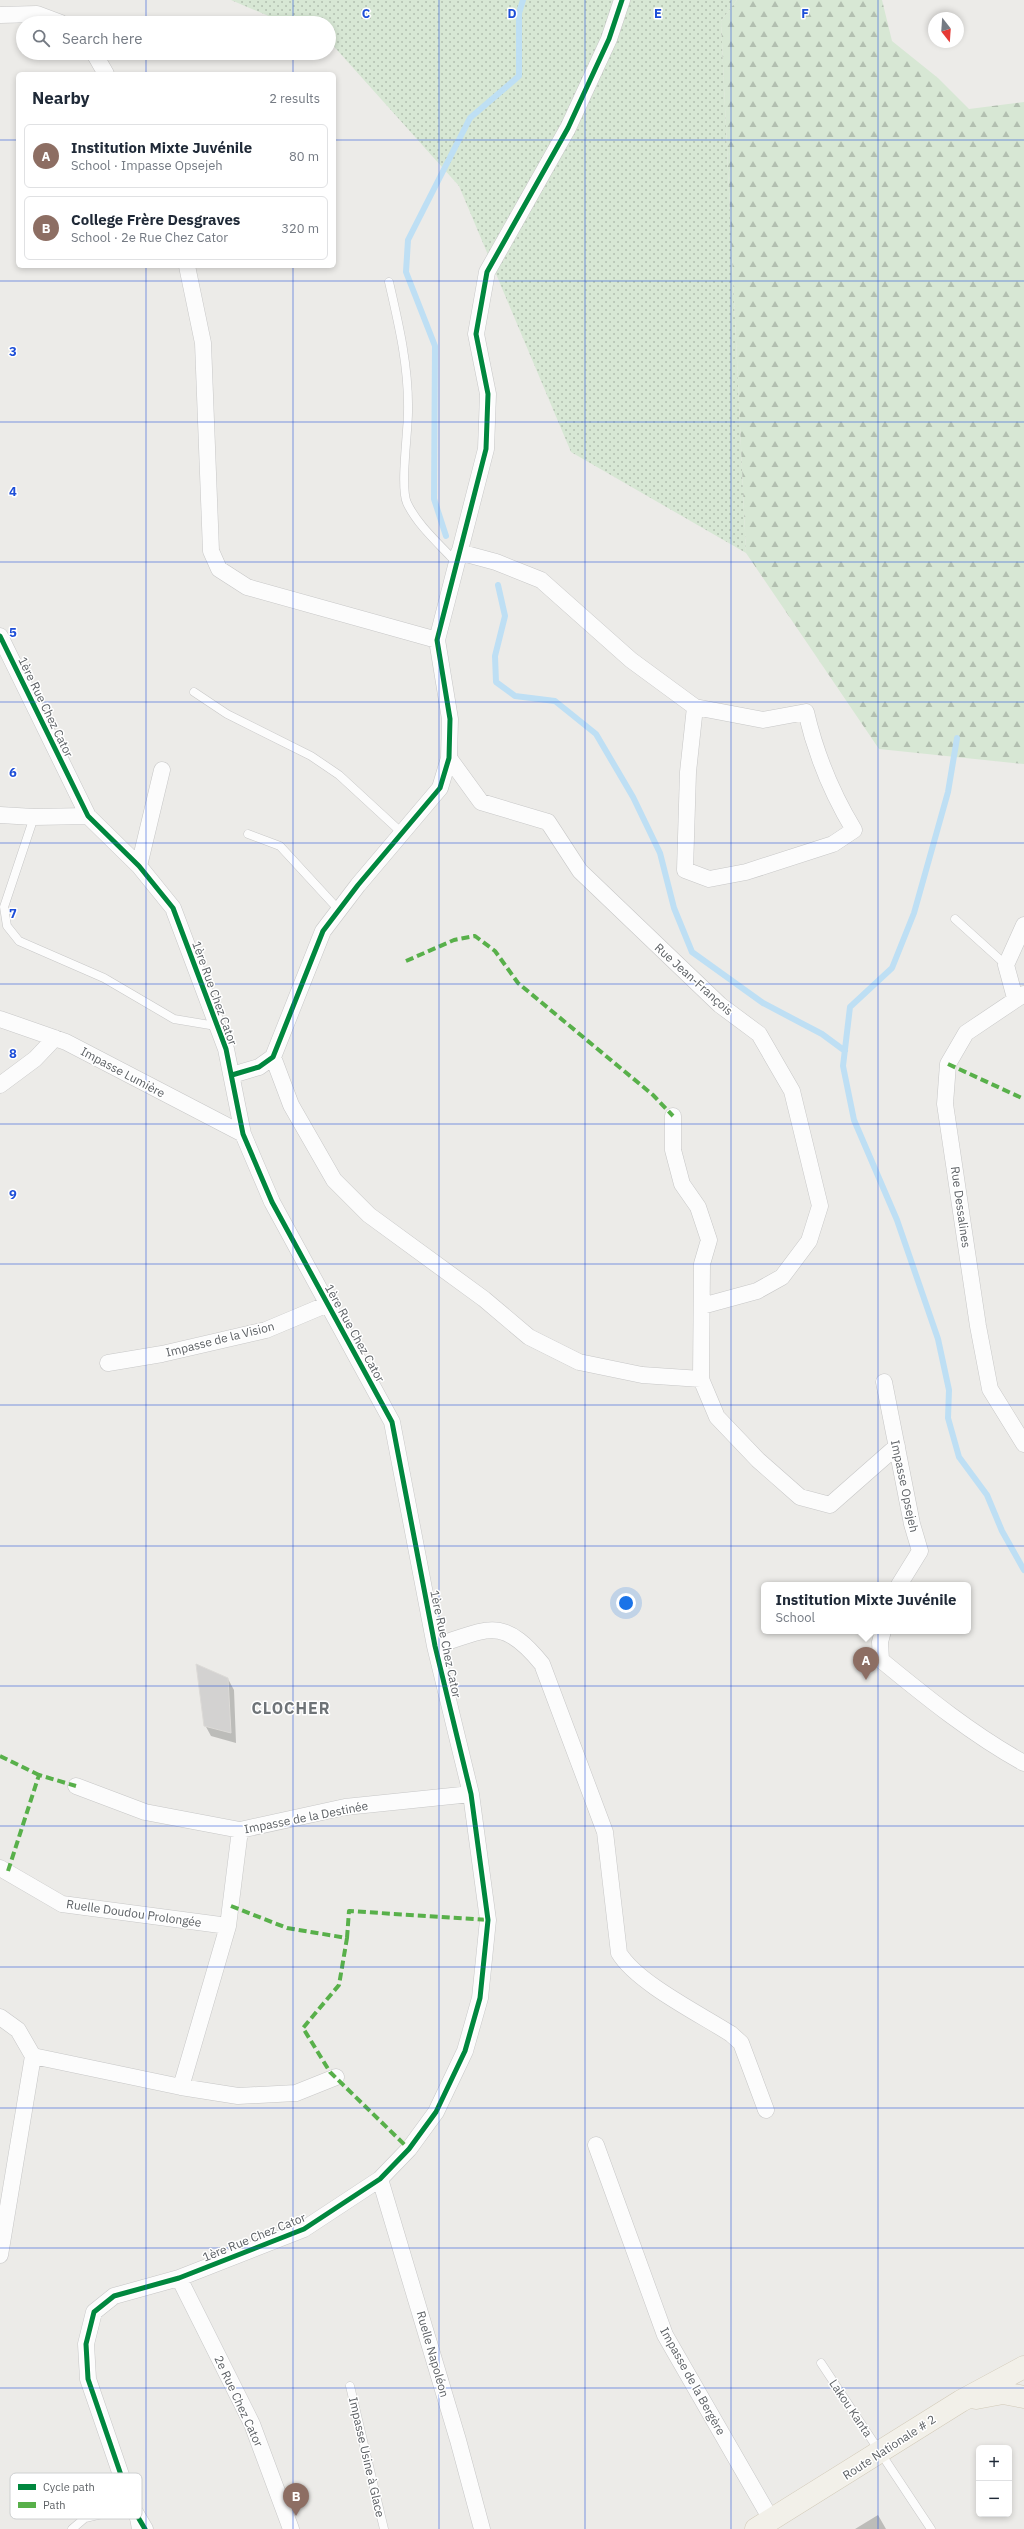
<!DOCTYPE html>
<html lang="en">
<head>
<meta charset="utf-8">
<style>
	:root { --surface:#fff; --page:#f2f2f3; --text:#1f2937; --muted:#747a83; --line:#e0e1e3; --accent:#8f9193 }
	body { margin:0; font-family:"IBM Plex Sans",sans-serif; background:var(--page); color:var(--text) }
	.controls { position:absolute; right:12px; bottom:12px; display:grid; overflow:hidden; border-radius:6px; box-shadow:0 2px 6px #0003 }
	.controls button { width:36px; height:36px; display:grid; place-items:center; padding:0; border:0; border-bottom:1px solid var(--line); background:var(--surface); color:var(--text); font:20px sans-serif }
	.compass { position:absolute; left:928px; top:12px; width:36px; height:36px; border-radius:50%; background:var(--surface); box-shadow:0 2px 6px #0003; rotate:163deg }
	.you { position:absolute; left:626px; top:1603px; width:14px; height:14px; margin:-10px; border:3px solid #fff; border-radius:50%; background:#1a73e8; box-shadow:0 0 0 6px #1a73e833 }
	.badge { display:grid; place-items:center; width:26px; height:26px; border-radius:50%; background:var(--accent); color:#fff; font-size:13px; font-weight:700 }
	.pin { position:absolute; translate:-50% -33px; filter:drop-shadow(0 1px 2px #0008) }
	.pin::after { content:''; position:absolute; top:21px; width:14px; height:12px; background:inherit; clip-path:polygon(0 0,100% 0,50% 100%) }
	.popup { position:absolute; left:761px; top:1582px; width:210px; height:52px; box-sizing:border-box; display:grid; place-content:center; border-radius:6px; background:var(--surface); filter:drop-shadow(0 1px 3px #0005); font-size:13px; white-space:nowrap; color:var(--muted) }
	.popup b { font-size:15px; color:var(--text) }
	.popup::after { content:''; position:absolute; left:50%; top:100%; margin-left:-8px; border:8px solid transparent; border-top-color:var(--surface) }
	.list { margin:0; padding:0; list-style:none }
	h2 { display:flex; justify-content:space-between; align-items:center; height:52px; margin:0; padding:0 16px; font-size:17px }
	h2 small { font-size:13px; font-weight:400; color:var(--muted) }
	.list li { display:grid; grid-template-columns:26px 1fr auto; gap:12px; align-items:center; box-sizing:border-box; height:64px; margin:0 8px 8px; padding:0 8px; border:1px solid var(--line); border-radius:6px }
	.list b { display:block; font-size:15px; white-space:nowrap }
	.list p { margin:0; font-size:13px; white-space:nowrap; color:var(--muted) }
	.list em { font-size:13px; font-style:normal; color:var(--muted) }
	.icon { flex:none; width:22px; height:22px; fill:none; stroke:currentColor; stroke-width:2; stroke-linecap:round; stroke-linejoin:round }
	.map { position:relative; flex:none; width:1024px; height:2529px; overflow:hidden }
	.search { position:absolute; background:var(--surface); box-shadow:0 2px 6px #0003; left:16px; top:16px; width:320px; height:44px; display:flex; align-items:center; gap:10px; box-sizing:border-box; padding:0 14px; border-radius:22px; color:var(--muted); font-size:15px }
	.panel { position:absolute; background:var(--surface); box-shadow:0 2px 6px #0003; left:16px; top:72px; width:320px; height:196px; border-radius:6px }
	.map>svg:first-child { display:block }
	.grass { fill:url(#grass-dots) }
	.forest { fill:url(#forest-firs) }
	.shadow { fill:#0003 }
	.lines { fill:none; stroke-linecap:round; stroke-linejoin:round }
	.stream { stroke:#bedff4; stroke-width:6 }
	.building { fill:#d3d2d1; stroke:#dcdad7 }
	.lane-casing { stroke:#c7c7c7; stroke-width:9 }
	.street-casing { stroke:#c7c7c7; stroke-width:17 }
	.primary-casing { stroke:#d2cab8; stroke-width:23 }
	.lane { stroke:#fcfcfc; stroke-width:8 }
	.street { stroke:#fcfcfc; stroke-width:16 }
	.primary { stroke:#f2f0e9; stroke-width:22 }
	.quiet { stroke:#58b04a; stroke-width:4; stroke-dasharray:8 4; stroke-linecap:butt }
	.cycleway-casing { stroke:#fff; stroke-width:8 }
	.cycleway { stroke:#00873e; stroke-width:5 }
	.grid { fill:none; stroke:#1d4ed8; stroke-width:1; stroke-opacity:0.55 }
	.labels { text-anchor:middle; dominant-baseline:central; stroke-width:3; stroke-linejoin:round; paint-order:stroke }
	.street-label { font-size:12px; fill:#5d6165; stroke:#fff }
	.district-label { font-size:16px; font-weight:bold; letter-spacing:1px; fill:#6e7377; stroke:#fff }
	.key { fill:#fff; stroke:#ced0d1; stroke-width:1 }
	.key-label { font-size:11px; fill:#5d6165 }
	.grid-label { font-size:13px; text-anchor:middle; font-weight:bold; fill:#1d4ed8; stroke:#fff; stroke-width:3; stroke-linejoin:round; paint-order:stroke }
</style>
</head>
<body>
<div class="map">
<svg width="1024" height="2529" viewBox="0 0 1024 2529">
	<defs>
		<pattern id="grass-dots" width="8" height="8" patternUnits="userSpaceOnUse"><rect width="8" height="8" fill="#d7e7d4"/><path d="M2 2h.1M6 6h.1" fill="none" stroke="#b2bfb0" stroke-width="1.8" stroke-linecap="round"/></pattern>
		<pattern id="forest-firs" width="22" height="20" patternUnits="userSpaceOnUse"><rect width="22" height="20" fill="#d7e7d4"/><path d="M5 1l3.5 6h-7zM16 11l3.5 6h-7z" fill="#b2bfb0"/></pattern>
	</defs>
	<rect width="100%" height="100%" fill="#ecebe8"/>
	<!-- grass -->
	<path class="grass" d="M231,0h506l-16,21 25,532 -175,-101 -112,-266 -130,-145v-18h-44z"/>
	<!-- forest -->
	<path class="forest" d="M737,0h145l10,41 46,37 31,31 55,-7v662l-145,-15 -133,-196 -25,-532z"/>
	<!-- shadow -->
	<path class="shadow" d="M228,1679l6,11 2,53 -25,-7 -6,-11z
		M878,2515l8,14h-31z"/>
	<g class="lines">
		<!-- stream -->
		<path class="stream" d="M446,536l-12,-37 1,-153 -29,-74 2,-32 62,-122 49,-42v-63l4,-13
			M498,585l7,31 -10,40 1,26 19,14 40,5 41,33 37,63 27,56 14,55 18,44 71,51 59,31 23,17
			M957,738l-9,54 -34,121 -22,55 -42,39 -7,59 11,54 43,100 41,119 11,51 -1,28 11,39 28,38 15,36 22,39"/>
	</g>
	<!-- building -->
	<path class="building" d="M196,1664l32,14 3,55 -27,-7z"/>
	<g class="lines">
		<defs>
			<path id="lane" d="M389,282c10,43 20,86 19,130 0,20 -8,75 -1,91 10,21 29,38 44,54l7,-4
				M194,692l33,22 84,42 28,19 63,58
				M34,817l-30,90 3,19 12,15 85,37 70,41 42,7
				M248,834l32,12 58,63
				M955,919l51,46
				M821,2363l110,166
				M350,2386l34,143
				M72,2529l13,-11 47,-11 4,22"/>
			<path id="street" d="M0,15l37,-1 24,9
				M94,53l12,21
				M187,266l16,77 8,208 8,18 28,18 190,53
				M459,552l37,10 45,18 90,80 64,47 68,13 43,-8c10,43 25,80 48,118l-21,14 -87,28 -37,7 -24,-9 3,-98 7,-65
				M0,636l88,180 51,50 34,42 53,141 17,85 29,68 120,220 43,224 36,148 17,126 -8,78 -15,53 -29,61 -27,37 -29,30 -76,50 -125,49 -65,18 -20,16 -8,32 2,35 44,128 13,22
				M449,758l32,44 67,20 32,49 140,134 39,29 33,57 28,115 -11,35 -27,36 -25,14 -55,15
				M0,815l34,2 54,-1
				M139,866l23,-96
				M1024,994l-58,39 -18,31 -3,40 33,222 12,63 34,55
				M1015,998l-9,-33 18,-40
				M0,1019l66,23 177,92
				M273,1057l18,48 43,75 35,35 115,84 45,38 50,25 63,13 59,4
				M232,1075l27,-8 14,-10 50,-126 35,-46 82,-97 9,-30 1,-39 -13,-79 49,-191 2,-55 -12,-60 11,-62 81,-144 41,-89 13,-39
				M0,1085l35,-26 20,-21
				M673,1116v34l9,34 16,23 11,33 -7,24 -1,115 16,38 41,43 42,37 30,8 67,-59
				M108,1363l54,-9 104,-24 62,-26
				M884,1382l28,142 8,27 -21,34
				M883,1631l-3,11 1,18c45,37 92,75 143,103
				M435,1646c53,-17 67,-31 107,18l63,168 14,121c18,30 81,61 112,81l10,9 25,67
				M76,1786l69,26 95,18 105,-23 126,-13
				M0,1868l62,36 166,22
				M0,2017l18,13 15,26 148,31 57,9 58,-3 40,-16
				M181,2087l47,-161 12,-96
				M596,2145l69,190 107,186
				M380,2179l78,261 24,89
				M0,2255l33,-199
				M179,2278l73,146 39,105"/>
			<path id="primary" d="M976,2398l27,-5 21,4
				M756,2529l205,-128 63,-34"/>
		</defs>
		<!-- lane casing -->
		<use href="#lane" class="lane-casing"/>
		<!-- street casing -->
		<use href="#street" class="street-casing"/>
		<!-- primary casing -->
		<use href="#primary" class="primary-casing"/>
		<!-- lane -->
		<use href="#lane" class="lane"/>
		<!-- street -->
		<use href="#street" class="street"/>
		<!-- primary -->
		<use href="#primary" class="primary"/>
		<!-- quiet -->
		<path class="quiet" d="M406,961l48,-21 21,-4 20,15 23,32 135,112 20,21
			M948,1064l76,35
			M0,1756l39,19
			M8,1871l31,-96 37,11
			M231,1906l56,22 60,10 -8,47 -36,43 27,44 79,77
			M347,1938l2,-27 139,9"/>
		<defs>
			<path id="cycleway" d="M0,636l88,180 51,50 34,42 53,141 17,85 29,68 120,220 43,224 36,148 17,126 -8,78 -15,53 -29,61 -27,37 -29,30 -76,50 -125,49 -65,18 -20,16 -8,32 2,35 44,128 13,22
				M232,1075l27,-8 14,-10 50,-126 35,-46 82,-97 9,-30 1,-39 -13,-79 49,-191 2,-55 -12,-60 11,-62 81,-144 41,-89 13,-39"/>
		</defs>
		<!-- cycleway casing -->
		<use href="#cycleway" class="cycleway-casing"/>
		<!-- cycleway -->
		<use href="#cycleway" class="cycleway"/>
	</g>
	<!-- grid -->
	<path class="grid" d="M146,0v23M293,0v23M439,0v2529M585,0v2529M731,0v2529M878,0v2529M146,53v21M293,53v21M0,140h18M334,140h690M146,266v2263M293,266v2263M0,281h1024M0,422h1024M0,562h1024M0,702h1024M0,843h1024M0,984h1024M0,1124h1024M0,1264h1024M0,1405h1024M0,1546h1024M0,1686h1024M0,1826h1024M0,1967h1024M0,2108h1024M0,2248h1024M0,2388h1024"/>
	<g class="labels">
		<!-- street labels -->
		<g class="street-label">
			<text transform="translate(46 707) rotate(64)">1ère Rue Chez Cator</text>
			<text transform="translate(694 979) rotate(42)">Rue Jean-François</text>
			<text transform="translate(215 993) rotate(70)">1ère Rue Chez Cator</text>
			<text transform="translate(123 1072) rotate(28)">Impasse Lumière</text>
			<text transform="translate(961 1207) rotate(82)">Rue Dessalines</text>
			<text transform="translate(355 1333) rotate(61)">1ère Rue Chez Cator</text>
			<text transform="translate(220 1339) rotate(-14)">Impasse de la Vision</text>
			<text transform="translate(905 1486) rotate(78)">Impasse Opsejeh</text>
			<text transform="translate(446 1644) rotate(78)">1ère Rue Chez Cator</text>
			<text transform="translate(306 1817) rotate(-11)">Impasse de la Destinée</text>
			<text transform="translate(134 1913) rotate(8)">Ruelle Doudou Prolongée</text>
			<text transform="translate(254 2237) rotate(-22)">1ère Rue Chez Cator</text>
			<text transform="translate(433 2354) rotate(74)">Ruelle Napoléon</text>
			<text transform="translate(693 2381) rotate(61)">Impasse de la Bergère</text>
			<text transform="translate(239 2401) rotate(65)">2e Rue Chez Cator</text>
			<text transform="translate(851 2408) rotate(56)">Lakou Kanta</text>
			<text transform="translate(889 2447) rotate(-33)">Route Nationale # 2</text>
			<text transform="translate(367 2457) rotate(77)">Impasse Usine à Glace</text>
		</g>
		<!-- district labels -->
		<g class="district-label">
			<text x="291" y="1708">CLOCHER</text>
		</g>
	</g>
	<!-- legend -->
	<rect x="10" y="2473" width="132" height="46" rx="6" class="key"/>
	<rect x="18" y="2484" width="18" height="6" fill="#00873e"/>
	<rect x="18" y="2502" width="18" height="6" fill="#58b04a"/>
	<g class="key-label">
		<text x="43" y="2491">Cycle path</text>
		<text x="43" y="2509">Path</text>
	</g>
	<g class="grid-label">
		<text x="366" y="18">C</text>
		<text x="512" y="18">D</text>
		<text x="658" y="18">E</text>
		<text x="805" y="18">F</text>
		<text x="13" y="356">3</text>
		<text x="13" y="496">4</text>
		<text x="13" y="637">5</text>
		<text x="13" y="777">6</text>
		<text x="13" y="918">7</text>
		<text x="13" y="1058">8</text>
		<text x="13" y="1199">9</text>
	</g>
</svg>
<div class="controls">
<button>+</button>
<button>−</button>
</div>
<svg class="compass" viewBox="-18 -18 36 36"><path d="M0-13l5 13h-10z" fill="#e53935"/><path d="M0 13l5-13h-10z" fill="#747a83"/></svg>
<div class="you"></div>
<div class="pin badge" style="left:866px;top:1680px;background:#8d6e63">A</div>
<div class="popup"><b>Institution Mixte Juvénile</b>School</div>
<div class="pin badge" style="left:296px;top:2516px;background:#8d6e63">B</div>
<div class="search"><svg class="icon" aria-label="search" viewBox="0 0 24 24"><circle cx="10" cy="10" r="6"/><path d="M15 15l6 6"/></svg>Search here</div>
<section class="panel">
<h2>Nearby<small>2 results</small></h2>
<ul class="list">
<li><span class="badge" style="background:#8d6e63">A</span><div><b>Institution Mixte Juvénile</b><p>School · Impasse Opsejeh</p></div><em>80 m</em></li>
<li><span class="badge" style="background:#8d6e63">B</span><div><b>College Frère Desgraves</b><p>School · 2e Rue Chez Cator</p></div><em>320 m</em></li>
</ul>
</section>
</div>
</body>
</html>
